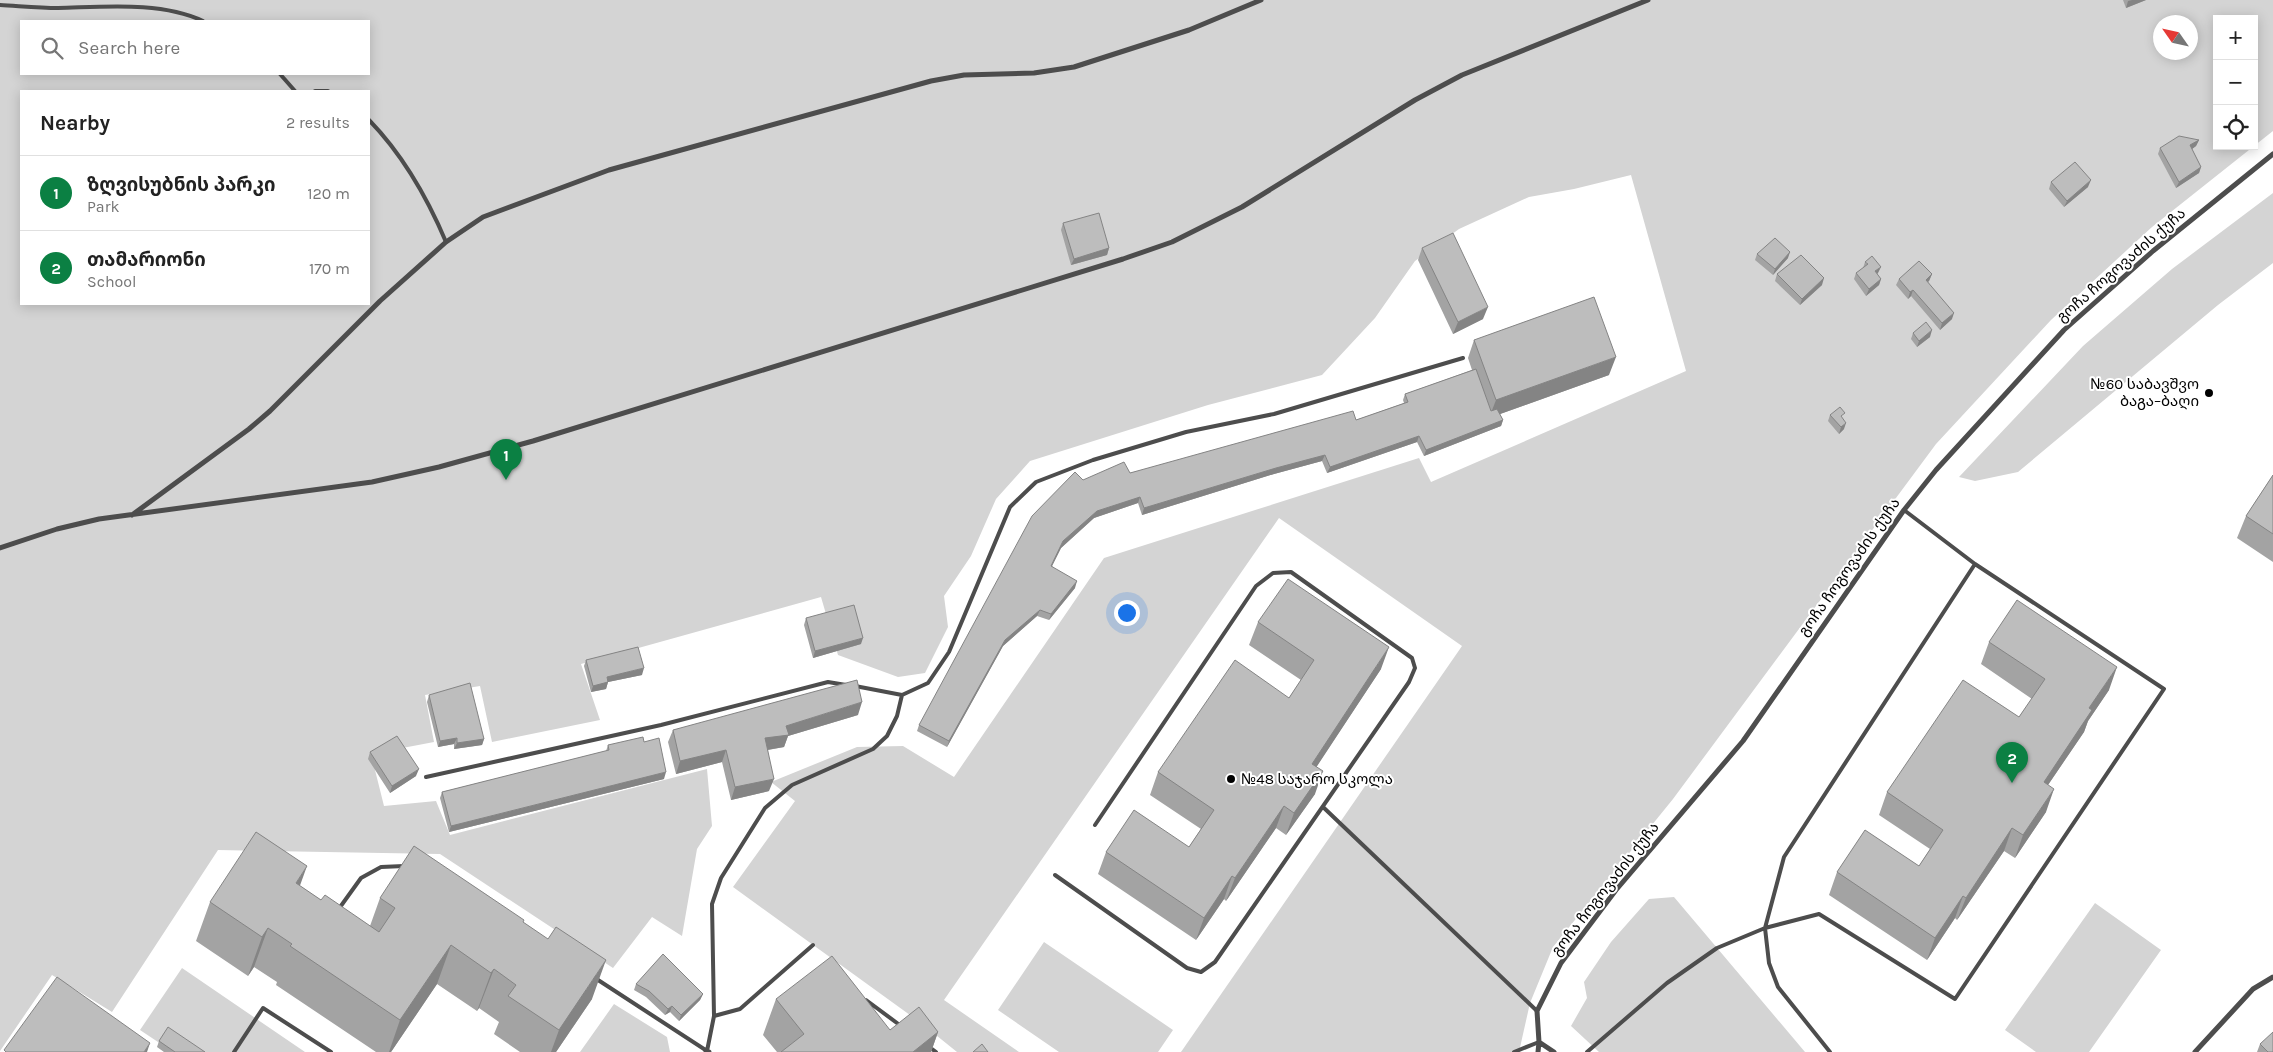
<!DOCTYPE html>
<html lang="en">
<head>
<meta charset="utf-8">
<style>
	:root { --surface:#fff; --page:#f2f2f2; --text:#222; --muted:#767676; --line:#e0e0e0; --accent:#0b8043 }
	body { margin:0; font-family:Karla,"Noto Sans Georgian",sans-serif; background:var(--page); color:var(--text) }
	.controls { position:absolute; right:15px; top:15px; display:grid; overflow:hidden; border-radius:0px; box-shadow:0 2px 12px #0003 }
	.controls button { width:45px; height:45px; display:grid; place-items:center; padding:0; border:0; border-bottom:1px solid var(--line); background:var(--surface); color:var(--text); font:25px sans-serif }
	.compass { position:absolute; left:2153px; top:15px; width:45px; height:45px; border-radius:50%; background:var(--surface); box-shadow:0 2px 12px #0003; rotate:304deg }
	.you { position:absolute; left:1126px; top:612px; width:18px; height:18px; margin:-12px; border:4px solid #fff; border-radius:50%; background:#1a73e8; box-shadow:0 0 0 8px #1a73e833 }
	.badge { display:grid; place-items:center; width:32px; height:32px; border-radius:50%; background:var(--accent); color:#fff; font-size:16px; font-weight:700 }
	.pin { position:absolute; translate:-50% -41px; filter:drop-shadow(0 1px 2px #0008) }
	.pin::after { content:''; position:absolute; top:26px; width:18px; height:15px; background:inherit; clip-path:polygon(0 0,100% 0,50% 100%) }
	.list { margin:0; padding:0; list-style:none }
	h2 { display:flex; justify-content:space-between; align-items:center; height:65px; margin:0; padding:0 20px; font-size:21px }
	h2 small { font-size:16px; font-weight:400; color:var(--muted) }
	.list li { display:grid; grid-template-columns:32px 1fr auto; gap:15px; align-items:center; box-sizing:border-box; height:75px; padding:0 20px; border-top:1px solid var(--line) }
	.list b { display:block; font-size:19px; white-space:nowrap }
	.list p { margin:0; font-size:16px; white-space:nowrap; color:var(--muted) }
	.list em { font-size:16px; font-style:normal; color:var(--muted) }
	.icon { flex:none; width:28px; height:28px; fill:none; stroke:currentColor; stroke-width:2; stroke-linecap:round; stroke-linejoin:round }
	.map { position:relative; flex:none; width:2273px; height:1052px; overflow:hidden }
	.search { position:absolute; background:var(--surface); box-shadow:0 2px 12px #0003; left:20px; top:20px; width:350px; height:55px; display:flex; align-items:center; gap:12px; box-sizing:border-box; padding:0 18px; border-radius:0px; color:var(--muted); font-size:19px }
	.panel { position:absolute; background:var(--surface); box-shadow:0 2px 12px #0003; left:20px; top:90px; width:350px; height:215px; border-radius:0px }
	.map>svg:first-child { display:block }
	.green { fill:#d4d4d4; fill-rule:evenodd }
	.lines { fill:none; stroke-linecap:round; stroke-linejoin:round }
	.lane { stroke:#4d4d4d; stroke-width:4 }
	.street { stroke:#4d4d4d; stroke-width:5 }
	.wall { fill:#a3a3a3 }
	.shaded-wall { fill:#848484 }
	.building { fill:#bdbdbd; stroke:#848484 }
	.poi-dot { fill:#000; stroke:#fff; stroke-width:2 }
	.labels { text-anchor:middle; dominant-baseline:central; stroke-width:4; stroke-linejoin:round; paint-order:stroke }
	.street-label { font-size:15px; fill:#000; stroke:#fff }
	.poi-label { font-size:15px; fill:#000; stroke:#fff; text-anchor:end }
</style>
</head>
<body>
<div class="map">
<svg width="2273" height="1052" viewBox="0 0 2273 1052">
	<rect width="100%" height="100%" fill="#fff"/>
	<!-- green -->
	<path class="green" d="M0,0h2273v131l-19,15v-127h-37v127h37l-102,81 -101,93 -115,124 -263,355 -120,148 -23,56 -11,49h-338l281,-406 -183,-128 -335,482 75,52h-62l-36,-29 -188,-136 62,-86 -24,-19 86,-35 46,-1 51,31 150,-219 315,-100 12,24 255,-111 -55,-196 -57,14 -45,8 -70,32 -44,32 -40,57 -53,57 -114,30 -178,56 -34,38 -25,57 -27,40 4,31 -23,46 -27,4 -60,-22 -17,-58 -240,67 19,56 -108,22 -12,-56 -55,9 9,47 -63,12 13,52 52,-5 14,34 257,-66 5,57 -15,23 -15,87 -30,-19 -39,51 -173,-114 -222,-4 -106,162 -60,-37 -52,76zM21,21h348v53h-348zM2160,22h30v30h-30zM21,91h348v213h-348z
		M2273,193v70l-55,42 -200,167 -43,9 -16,-4 124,-131 89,-77z
		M1674,897l131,155h-206l-28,-26 16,-28 -3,-16 27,-40 38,-43z
		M2095,903l66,47 -72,102h-53l-31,-22z
		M1044,942l129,88 -15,22h-99l-61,-42z
		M182,968l123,84h-132l-33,-22z
		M614,1004l53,33 3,15h-90z"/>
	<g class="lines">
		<!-- lane -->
		<path class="lane" d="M0,5c19,1 39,3 58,3 45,-1 103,-7 145,13
			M280,74l15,17
			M315,91h13
			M369,120c34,35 58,77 77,122
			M855,686l47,9 26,-12 21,-31 61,-145 26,-25 57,-22 93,-28 88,-18 189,-56
			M426,777l235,-52 167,-43 18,3
			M1323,807l214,204
			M1055,875l132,93 14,4 14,-10 194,-280 6,-14 -3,-10 -121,-86 -18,1 -17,13 -161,239
			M338,910l23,-32 20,-11 23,-1
			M595,978l112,73 7,-35 -2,-112 9,-26 44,-70 27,-23 81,-36 14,-13 10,-20 5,-21
			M866,1000l35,26
			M714,1016l26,-7 73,-64
			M928,1046l8,6
			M234,1052l29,-44 68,44
			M1514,1052l25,-10
			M1587,1052l80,-69 50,-35 48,-20 54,-14 136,85 209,-310 -189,-125
			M1830,1052l-52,-65 -9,-24 -4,-35 19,-71 191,-293 -71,-54"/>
		<!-- street -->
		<path class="street" d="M132,515l117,-86 21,-18 110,-110 66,-59 37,-25 126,-47 322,-89 33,-6 70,-2 40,-6 115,-37 72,-30
			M0,548l57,-19 42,-10 273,-37 67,-15 94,-26 590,-182 49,-17 70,-35 173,-107 47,-25 186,-75
			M1539,1042l15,10
			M706,1052h3
			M1538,1052l1,-10 -2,-31 24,-48 55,-73 127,-149 161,-231 32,-40 128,-140 89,-79 120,-97
			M2195,1052l58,-63 20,-12"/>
	</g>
	<!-- wall -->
	<path class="wall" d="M2123,0h23l-20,8z
		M2199,140l-3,6 -4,3 9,18 -2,6 -23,15 -18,-34 2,-6z
		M2051,182l37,5 -24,20 -15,-18z
		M1063,223l46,25 -2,7 -36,10 -10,-35z
		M1422,248l61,71 -30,15 -35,-74z
		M1757,254l31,4 -15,17 -18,-15z
		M1865,262l13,11 -1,1 4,5 -2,6 -13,11 -12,-17 2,-6 7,-5z
		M1777,274l45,11 -22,20 -25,-24z
		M1932,274l-3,7 -1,1 24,37 -12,11 -29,-34 -3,3 -12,-14 3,-6z
		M1913,333l17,4 -13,10 -6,-8z
		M1474,340l135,35 -109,39 3,6 -2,6 -77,30 -7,-14 -90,31 -5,-12 -48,13 -132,41 -4,-12 -44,15 -33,30 -9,18 23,22 -26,32 -12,-4 -34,30 -56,101 -30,-16 2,-6 164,-245 47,-7 226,-53 48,-17 -1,-3 2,-6 67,-24 -4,-12z
		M1830,415l13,4 1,10 -5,5 -11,-13z
		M2273,475v87l-36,-24 9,-22z
		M806,618l55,26 -48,14 -9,-33z
		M1258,622l123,47 -65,98 -1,27 -29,41 -10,-7 -50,73 -2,-2 -28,41 -98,-66 8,-22 83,-5 12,-18 -51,-34 8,-23 131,-74 12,-18 -52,-35z
		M1989,642l120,48 -21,31 -4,11 -36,53 -2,27 -31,46 -11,-7 -47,69 -2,-2 -28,42 -98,-65 8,-23 82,-6 11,-17 -51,-34 8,-23 132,-75 13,-18 -51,-35z
		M586,660l56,15 -34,7 -2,7 -15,3 -7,-26z
		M429,695l55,44 -2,6 -28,4v-5l-16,3 -11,-45z
		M858,715l-70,21 -4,11 -16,3 1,41 -38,9 -9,-38 -46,12 -8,-32 5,-12z
		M644,742l20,37 -215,53 -9,-34 2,-6 164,-41 2,-6z
		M370,752l46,24 -26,17 -22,-34z
		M300,886l21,14 49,26 10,-28 143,24 69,77 -36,53h-36l-26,-18 5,-12 -20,-14 -2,3 -40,-27 -46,68h-15l-100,-67 1,-3 -23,-15 -6,9 -52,-35 14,-39z
		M636,984l67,10 -3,6 -21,21 -9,-9 -5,3 -19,-18 -12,-7z
		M776,999l114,31 48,2 -7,20h-154l-14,-17z
		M159,1041l46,11h-41l-7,-5z
		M2260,1044l13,8h-16z"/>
	<!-- shaded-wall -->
	<path class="shaded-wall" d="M2132,0h14l-20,8 2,-7z
		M2199,140l-3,6 -8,6 2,-7z
		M2201,167l-2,6 -23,15 3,-6z
		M2091,180l-3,7 -24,20 3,-6z
		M1109,248l-2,7 -36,10 3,-6z
		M1790,252l-2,6 -15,17 2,-6z
		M1881,267l-3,6 -5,4 2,-6z
		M1932,274l-3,7 -6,5 3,-6z
		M1824,278l-2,7 -22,20 2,-6z
		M1881,279l-2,6 -13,11 3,-7z
		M1913,290l-2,6 -3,3 2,-7z
		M1488,307l-5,12 -30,15 5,-12z
		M1954,313l-2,6 -12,11 2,-7z
		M1932,330l-2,7 -13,10 2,-6z
		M1616,357l-7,18 -120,43 7,-18z
		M1503,420l-2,6 -77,30 2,-6z
		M1846,423l-2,6 -5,5 2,-7z
		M1419,436l-2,6 -90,31 3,-6z
		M1325,455l-3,6 -48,13 -132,41 2,-7 132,-40z
		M1140,497l-2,6 -44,15 -33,30 -12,24 2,-6 12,-25 34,-30z
		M1077,581l-2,7 -26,32 2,-6z
		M1040,610l-3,6 -34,30 -56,101 2,-6 56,-101z
		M863,638l-2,6 -48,14 2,-7z
		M1389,647l-8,22 -77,117 8,-22z
		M2117,667l-8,23 -21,31 -4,11 -49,72 9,-22 45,-74z
		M644,668l-2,7 -34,7 -2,7 -15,3 2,-6 14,-9z
		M862,702l-4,13 -70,21 -4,11 -23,4 4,-13 21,-12z
		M457,738l-3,6 -16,3 2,-6z
		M484,739l-2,6 -28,4 3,-6z
		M726,750l-4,12 -46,12 4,-13z
		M419,769l-3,7 -26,17 2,-7z
		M1323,771l-8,23 -29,41 8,-22z
		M666,772l-2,7 -215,53 2,-6z
		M774,779l-5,12 -38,9 4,-13z
		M2054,789l-8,23 -31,46 8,-23z
		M1284,806l-8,22 -50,73 9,-23z
		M2012,828l-8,23 -47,69 9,-22z
		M307,866l-14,39 3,-22z
		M1232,876l-8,23 -28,41 8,-22z
		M1963,896l-8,22 -28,42 8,-22z
		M268,928l-14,39 -6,9 14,-39z
		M451,945l-14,39 -46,68h-2l11,-32z
		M606,960l-14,39 -36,53h-5l8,-22z
		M494,969l-15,39 -2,3 14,-38z
		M703,994l-3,6 -21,21 2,-6z
		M672,1006l-2,6 -5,3 3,-6z
		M938,1032l-7,20h-18z
		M150,1043l-3,9h-3z"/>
	<!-- building -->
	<path class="building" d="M2179,136l20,4 -9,5 11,22 -22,15 -19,-34z
		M2075,162l16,18 -24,21 -16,-19z
		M1099,213l10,35 -35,11 -11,-36z
		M1453,233l35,74 -30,15 -36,-74z
		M1775,238l15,14 -15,17 -18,-15z
		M1801,255l23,23 -22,21 -25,-25z
		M1872,256l9,11 -6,4 6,8 -12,10 -13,-16 12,-9 -3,-2z
		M1919,261l13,13 -6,6 28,33 -12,10 -29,-33 -3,2 -11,-13z
		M1594,297l22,60 -120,43 -22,-60z
		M1926,322l6,8 -13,11 -6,-8z
		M1476,369l15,42 6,-2 6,11 -77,30 -7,-14 -89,31 -5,-12 -49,13 -132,40 -4,-11 -43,14 -34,30 -12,25 26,15 -26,33 -11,-4 -35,30 -56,101 -30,-16 113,-209 43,-44 8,8 41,-18 6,11 223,-62 3,9 52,-18 -3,-8z
		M1840,407l5,6 -4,3 5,7 -5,4 -11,-12z
		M2273,475v59l-27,-18z
		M1288,579l101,68 -77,117 11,7 -29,42 -10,-7 -49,72 -3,-2 -28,42 -98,-66 28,-42 55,37 25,-37 -56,-38 77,-112 54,38 25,-38 -56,-38z
		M2017,600l100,67 -28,41 3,2 -48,72 10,7 -31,46 -11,-7 -46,70 -3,-2 -28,42 -98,-66 28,-42 54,36 24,-36 -56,-38 76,-112 56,37 26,-38 -56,-37z
		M854,605l9,33 -48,13 -9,-33z
		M638,647l6,21 -37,9 1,5 -15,4 -7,-26z
		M857,680l5,22 -76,24 3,9 -24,3 9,41 -39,8 -9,-37 -46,11 -7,-31z
		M470,683l14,56 -27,4v-5l-17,3 -11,-46z
		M397,736l22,33 -27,17 -22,-34z
		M643,737l1,5 15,-4 7,34 -215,54 -9,-34 167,-42 -1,-5z
		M256,832l51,34 -11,17 25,17 4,-5 54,37 16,-24 -15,-10 34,-52 110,74 -1,2 25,17 8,-12 50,33 -47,70 -51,-34 8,-11 -22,-16 -3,4 -40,-28 -51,75 -110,-74 2,-2 -24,-16 -6,9 -52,-35z
		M663,954l40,40 -22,21 -9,-9 -4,3 -19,-18 -13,-7z
		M832,956l58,74 29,-23 19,25 -25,20h-132l23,-18 -28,-35z
		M57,977l93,66 -6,9h-138l-2,-2z
		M168,1027l37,25h-30l-16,-11z
		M2273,1032v20h-5l-8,-8z
		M982,1044l6,8h-15z"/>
	<!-- markers -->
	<g class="poi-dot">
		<circle cx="2209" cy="393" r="5"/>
		<circle cx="1231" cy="779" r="5"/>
	</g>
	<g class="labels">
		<!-- street labels -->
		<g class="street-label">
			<text transform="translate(2121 265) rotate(-41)">გოჩა ჩოგოვაძის ქუჩა</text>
			<text transform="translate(1849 567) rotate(-55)">გოჩა ჩოგოვაძის ქუჩა</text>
			<text transform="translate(1605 889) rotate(-52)">გოჩა ჩოგოვაძის ქუჩა</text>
		</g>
		<!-- poi labels -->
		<g class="poi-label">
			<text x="2199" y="384">№60 საბავშვო<tspan x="2199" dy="17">ბაგა–ბაღი</tspan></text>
			<text x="1241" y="779" text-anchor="start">№48 საჯარო სკოლა</text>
		</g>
	</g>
</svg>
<div class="controls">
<button>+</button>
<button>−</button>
<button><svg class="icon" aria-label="locate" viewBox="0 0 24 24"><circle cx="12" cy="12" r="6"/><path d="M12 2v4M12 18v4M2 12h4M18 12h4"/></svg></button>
</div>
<svg class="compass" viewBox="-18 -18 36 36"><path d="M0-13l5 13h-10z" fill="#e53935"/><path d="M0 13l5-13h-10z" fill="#767676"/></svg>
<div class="you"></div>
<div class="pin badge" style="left:506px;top:480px">1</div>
<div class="pin badge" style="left:2012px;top:783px">2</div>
<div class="search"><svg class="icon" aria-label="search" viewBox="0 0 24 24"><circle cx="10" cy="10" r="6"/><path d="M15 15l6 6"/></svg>Search here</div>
<section class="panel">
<h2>Nearby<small>2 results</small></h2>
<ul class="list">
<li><span class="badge">1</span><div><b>ზღვისუბნის პარკი</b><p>Park</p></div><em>120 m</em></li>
<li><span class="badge">2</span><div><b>თამარიონი</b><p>School</p></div><em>170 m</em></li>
</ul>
</section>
</div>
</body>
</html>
